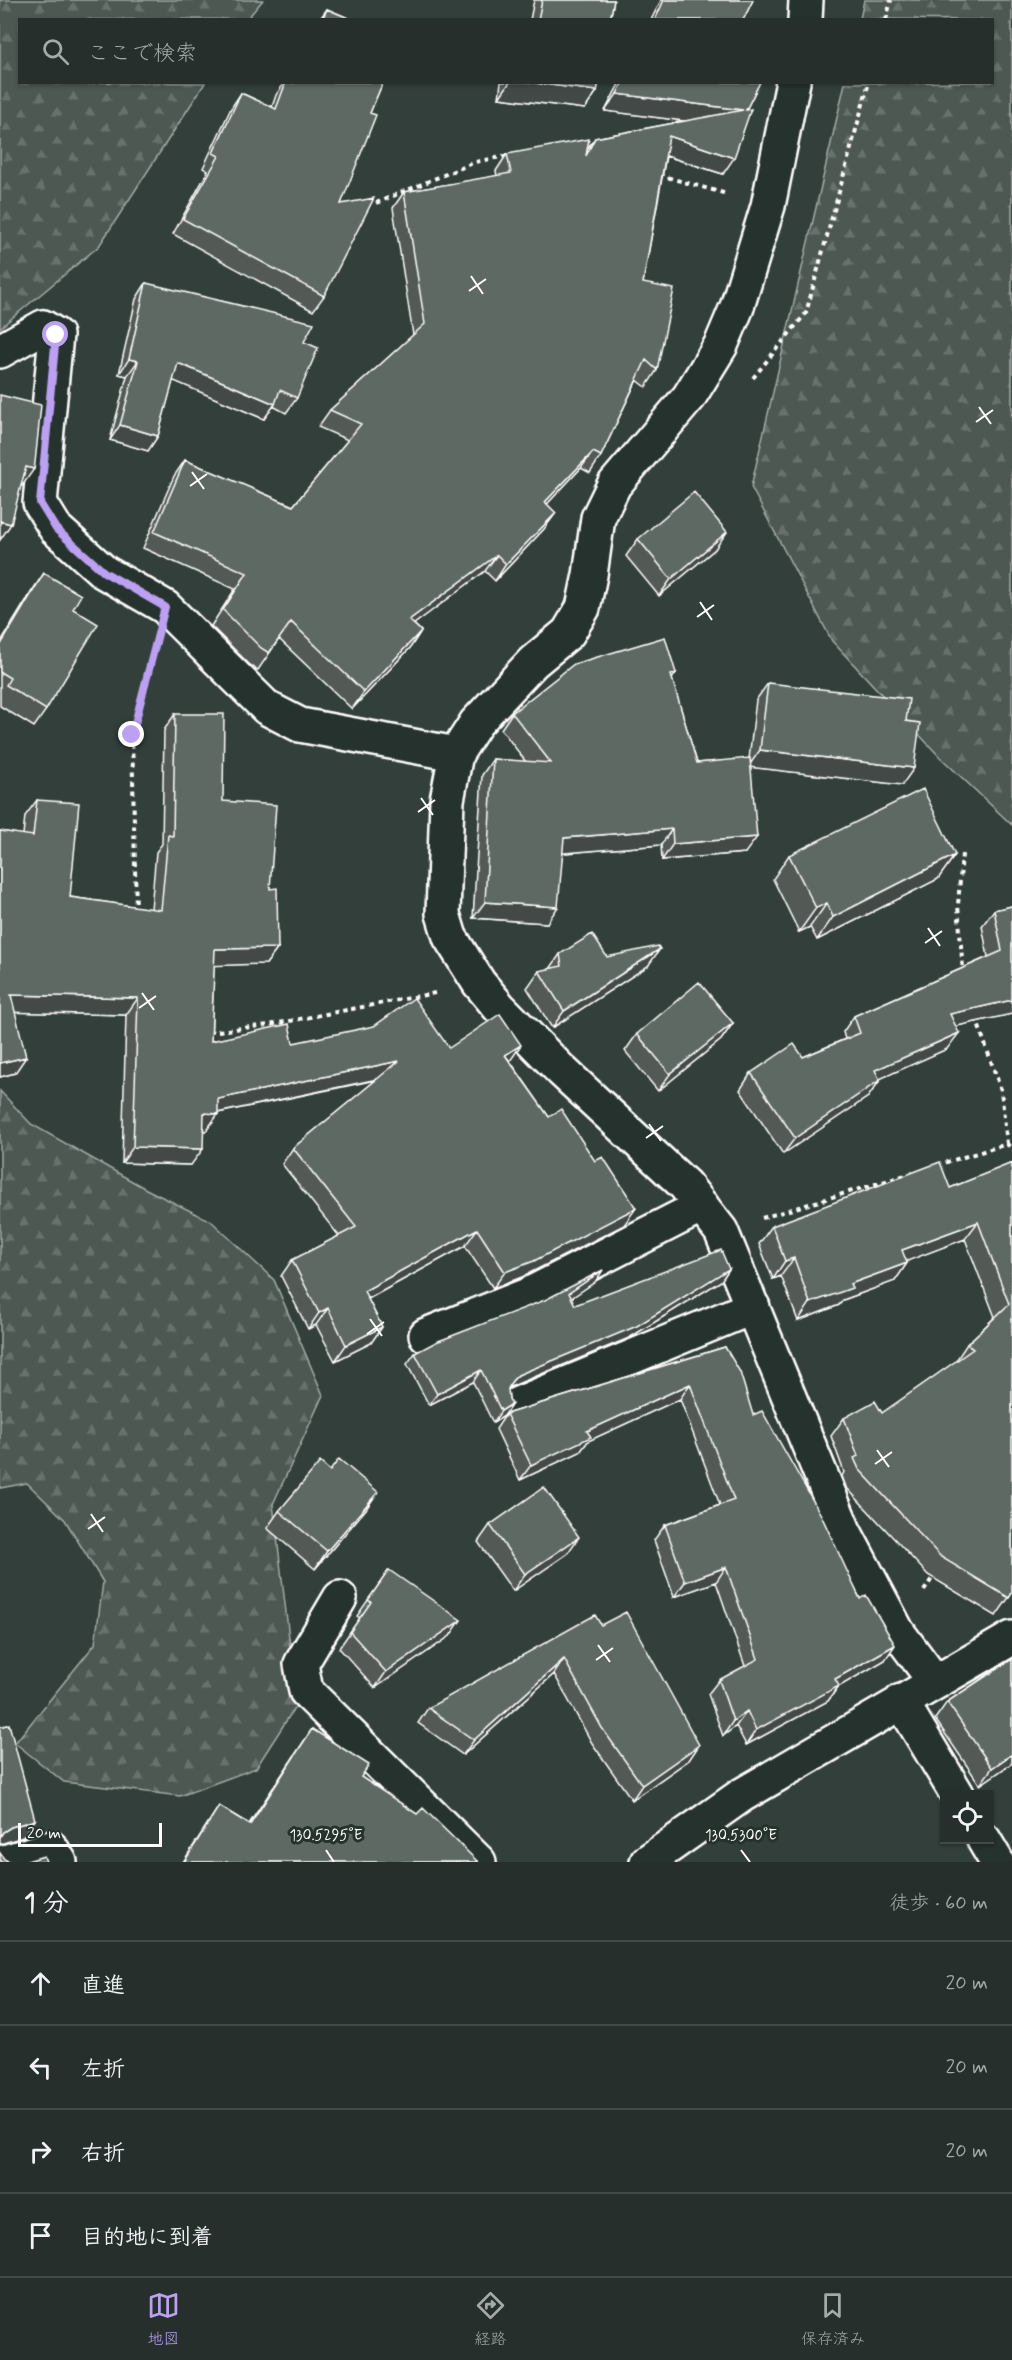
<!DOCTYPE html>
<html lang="ja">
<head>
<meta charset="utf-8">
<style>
	:root { --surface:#262f2c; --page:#323b38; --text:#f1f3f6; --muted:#a4a9a9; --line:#424a48; --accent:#bca0f2 }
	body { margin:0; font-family:Mynerve,"Klee One",sans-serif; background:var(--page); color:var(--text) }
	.controls { position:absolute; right:18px; bottom:18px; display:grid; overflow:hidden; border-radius:0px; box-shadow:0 2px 4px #0004 }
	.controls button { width:54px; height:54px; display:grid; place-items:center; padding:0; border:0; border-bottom:2px solid var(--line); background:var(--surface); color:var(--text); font:30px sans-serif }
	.scale { position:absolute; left:18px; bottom:15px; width:144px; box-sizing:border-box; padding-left:6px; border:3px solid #fff; border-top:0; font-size:16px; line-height:21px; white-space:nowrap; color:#fff; -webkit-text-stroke:4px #26332d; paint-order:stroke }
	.stop { position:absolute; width:18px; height:18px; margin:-14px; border:4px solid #bca0f2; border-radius:50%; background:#fff }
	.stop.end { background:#bca0f2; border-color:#fff; box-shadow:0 2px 6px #0008 }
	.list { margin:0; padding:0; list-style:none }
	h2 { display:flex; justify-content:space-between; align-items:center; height:78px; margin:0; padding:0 24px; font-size:26px }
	h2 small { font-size:20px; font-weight:400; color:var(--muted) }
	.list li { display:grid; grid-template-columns:39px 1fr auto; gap:18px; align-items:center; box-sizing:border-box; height:84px; padding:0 24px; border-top:2px solid var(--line) }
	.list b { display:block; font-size:22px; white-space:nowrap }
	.list em { font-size:20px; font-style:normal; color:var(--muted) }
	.icon { flex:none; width:33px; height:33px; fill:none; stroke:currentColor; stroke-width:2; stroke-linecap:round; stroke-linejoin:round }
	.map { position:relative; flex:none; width:1012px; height:1862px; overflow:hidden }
	.search { position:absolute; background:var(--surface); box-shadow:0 2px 4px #0004; left:18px; right:18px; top:18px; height:66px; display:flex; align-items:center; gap:15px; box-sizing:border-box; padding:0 21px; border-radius:0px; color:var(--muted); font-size:22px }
	.sheet { height:414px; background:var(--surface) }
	nav { display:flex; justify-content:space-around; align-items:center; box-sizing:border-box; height:84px; border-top:2px solid var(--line); background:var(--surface); font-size:16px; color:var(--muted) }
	nav a { display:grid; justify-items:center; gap:3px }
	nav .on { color:var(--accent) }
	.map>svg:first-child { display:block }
	.forest { fill:url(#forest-firs); stroke:#a6aca9; stroke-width:1.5 }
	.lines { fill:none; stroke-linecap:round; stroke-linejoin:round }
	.street-casing { stroke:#fff; stroke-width:38 }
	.path { stroke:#fff; stroke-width:4; stroke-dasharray:4.5 4.5; stroke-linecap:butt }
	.street { stroke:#26332d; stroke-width:33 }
	.wall { fill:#525a56; stroke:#fff; stroke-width:1.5 }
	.shaded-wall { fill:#424a46; stroke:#fff; stroke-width:1.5 }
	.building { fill:#5f6964; stroke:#fff; stroke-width:1.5 }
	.route { stroke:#bca0f2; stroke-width:8 }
	.ticks { fill:none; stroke:#fff; stroke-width:2 }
	.ticks-label { font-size:15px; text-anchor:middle; fill:#fff; stroke:#26332d; stroke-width:6; stroke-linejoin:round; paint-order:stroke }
</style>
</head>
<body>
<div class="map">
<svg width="1012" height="1862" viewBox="0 0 1012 1862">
	<defs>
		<pattern id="forest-firs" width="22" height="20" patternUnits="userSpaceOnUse" patternTransform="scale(1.5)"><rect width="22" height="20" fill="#4d5853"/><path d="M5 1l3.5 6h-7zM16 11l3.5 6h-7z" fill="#68716d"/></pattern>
	</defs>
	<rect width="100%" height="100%" fill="#333f3a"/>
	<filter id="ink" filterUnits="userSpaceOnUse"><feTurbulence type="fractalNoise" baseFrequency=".0167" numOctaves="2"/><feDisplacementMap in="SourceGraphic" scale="12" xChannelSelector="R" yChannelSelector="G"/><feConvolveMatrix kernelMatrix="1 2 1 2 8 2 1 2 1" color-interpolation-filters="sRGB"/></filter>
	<g filter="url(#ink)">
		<!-- forest -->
		<path class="forest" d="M0,0h263l-16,19 -227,1v62l185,1 -106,163 -99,82z
			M864,0h148v825l-73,-69 -107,-115 -81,-154 94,-404 147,-1v-62l-132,-1z
			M0,1091l31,33 115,65 65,32 63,59 49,115 -50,109 24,200 -41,64 -76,28 -116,-14 -49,-39 80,-99 8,-62 -38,-62 -38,-37 -27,5z"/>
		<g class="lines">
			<defs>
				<path id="street" d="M805,20l1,-20
					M793,82l-25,124 -31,101 -16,38 -32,52 -75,88 -16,33 -8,57 -7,33 -15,25 -35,29 -57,61 -20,31 -9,46 -4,114 7,23 29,46 20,24 62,63 124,115 36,46 123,300 53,100 38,51
					M0,351l43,-24 13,8 -16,168 16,26 48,43 61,35 102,101 33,17 156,29
					M426,1335l104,-41 172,-88
					M518,1404l235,-97
					M340,1598l-39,66 5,27 173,171
					M901,1701l56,93
					M984,1840l13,22
					M4,1862l47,-14 9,14
					M647,1862l95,-67 270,-157"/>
			</defs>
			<!-- street casing -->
			<use href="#street" class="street-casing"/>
			<!-- path -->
			<path class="path" d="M886,20l5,-20
				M659,175l68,19
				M376,203l99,-41 36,-7
				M753,378l53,-65 63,-231
				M962,854l-4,51 5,68
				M136,911l-4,-176 21,-81
				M976,1018l25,72 6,54
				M209,1032l60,-7 166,-32
				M937,1165l70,-21 5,5
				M762,1218l154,-46
				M924,1591l11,-17"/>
			<!-- street -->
			<use href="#street" class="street"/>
		</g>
		<!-- wall -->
		<path class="wall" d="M534,0h80l-4,20h-80z
			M661,0h92l-10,20h-92z
			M327,9l26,11h-34z
			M285,82h98l-13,31 -29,91 -17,92 -11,15 -140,-77 35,-63 -5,-3 28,-60 10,-15 31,14 4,-12z
			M501,82h98l-2,9 -12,18 -86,-11z
			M620,82h140l-14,28 -23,64 -57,-18 -23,127 14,87 -11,17 -9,-7 -36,76 -11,17 -9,-5 -34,36 -3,25 -49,52 -10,-10 -71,53 7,7 -11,17 -58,61 -73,-70 -21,31 -9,-6 -38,-38 24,-37 -92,-41 31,-72 11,-16 108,46 55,-66 -30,-13 12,-17 83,-75 -20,-127 11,-16 93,-16 -1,-5 11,-17 80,-5 8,-11 90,-17 -80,-10z
			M146,283l158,59 -7,56 -11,15 -13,-7 -9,13 -91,-39 -15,56 -10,15 -38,-11 17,-64 -8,-2 17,-75z
			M638,539l77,10 -56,47 -33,-40z
			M44,573l29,36 -27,101 -12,17 -34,-21v-63l32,-52z
			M676,673l-4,6 25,84 52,-4 7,-59 12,-17 138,38 -4,64 -152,-18 -5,86 -83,7 -1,-15 -98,8 -16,70 -74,-5 9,-143 11,-16 33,3 -25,-33 11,-16z
			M175,714l48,87 47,88 8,59 -12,16 -52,1 -3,76 238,7 61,13 114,164 -102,52 -29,11 -28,-42 -97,53 14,28 -11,16 -36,18 -19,-36 -8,4 -27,-53 11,-16 47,-24 -57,-72 11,-16 83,-68 -158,33v1l-12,17 -3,-1 -12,35 -69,-2 4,-148 -111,-3v61l-15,4v-246l23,4 2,-19 12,-16 33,97 81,12 5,-57 6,-8 2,-114z
			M789,855h166l-17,24 -121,61 -7,-13 -11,5 -26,-53z
			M1012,906v108l-56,12 -9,23 -68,30 1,1 -12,17 -85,57 -43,-64 11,-17 52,-16 42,-18 -2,-7 11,-16 134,-59 -6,-31 12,-16z
			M560,954l88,12 -96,62 -25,-40 12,-17 11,-2z
			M733,1023l-12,17 -63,51 -33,-40 12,-17z
			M1012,1163v430l-16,23 -68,-41 -82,-88 -4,-11 2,-4 -13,-36 13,-18 38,-5 73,-51 12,-18 28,-27 -30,-78 -59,22 1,2 -12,18 -52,19 -4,5 -41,16 -17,-45 -8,3 -14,-35 13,-18 178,-38z
			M729,1269l-8,12 -92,57 -119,49 -2,2 1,10 -5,17 -11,7 -20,-41 -44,23 -22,-41 8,-11 180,-71 -24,16 4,7z
			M725,1347l28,68 132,245 -47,27 -10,14 -82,44 -10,-19 -13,10 -15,-42 11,-14 26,-14 -29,-84 -42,15 -20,-57 11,-15 55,-20 -40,-106 -92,42 -8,11 -60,28 -24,-51 10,-15z
			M366,1509l-51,60 -48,-41 12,-17z
			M490,1525l77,29 -54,37 -35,-49z
			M389,1570l61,66 -75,52 -36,-40 21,-30 -3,-2z
			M601,1625l98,120 -10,15 -57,40 -40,-57 -38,-69 -91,81 -45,-32 10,-15z
			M1012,1659v104l-32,22 -45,-66 12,-17z
			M312,1729l49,48 117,85h-295l36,-56 30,18z"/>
		<!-- shaded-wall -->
		<path class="shaded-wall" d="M510,82h17l70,9 -12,18 -86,-11z
			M617,94l126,16 -12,17 -126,-16z
			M669,136l65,22 -11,16 -66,-21z
			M129,359l9,2 -11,15 -8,-2z
			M178,363l97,41 -11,15 -97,-41z
			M120,425l38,11 -10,15 -38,-11z
			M593,452l-12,16 -48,51 12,-17z
			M26,467l8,2 -12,17 -8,-2z
			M556,513l-12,16 -49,52 11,-17z
			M0,521l11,3 -11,16z
			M727,532l-12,17 -56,47 12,-17z
			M497,555l-12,16 -87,65 11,-16z
			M421,631l-11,17 -58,61 12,-17z
			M760,750l154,18 -12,17 -154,-18z
			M672,829l-11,16 -108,9 11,-16z
			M757,837l-12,16 -83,7 11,-16z
			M955,855l-17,24 -121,61 16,-23z
			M485,902l73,5 -11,16 -74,-5z
			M827,903l-17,24 -11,5 17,-24z
			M278,948l-12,16 -62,2 11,-17z
			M660,949l-12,17 -96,62 12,-17z
			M11,995l127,3 -12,17 -126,-3z
			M1012,1000v14l-73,16 11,-16z
			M733,1023l-12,17 -63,51 12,-17z
			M959,1033l-12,16 -83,37 11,-16z
			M521,1045l-11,16 -5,-6z
			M26,1057l-11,16 -15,4v-14z
			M399,1061l-12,16 -175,37h6l-12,17 -14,-1 12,-17 14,-14z
			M880,1080l-12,17 -85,57 12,-16z
			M133,1147l70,2 -12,16 -69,-2z
			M636,1208l-12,17 -102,52 -29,11 12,-16z
			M978,1222l-13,17 -76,29 13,-18z
			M477,1229l-12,17 -112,61 11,-16z
			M794,1258l-13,18 -8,3 12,-18z
			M907,1263l-12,18 -52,19 -4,5 -41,16 12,-18 40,-19z
			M729,1269l-8,12 -92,57 -119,49 -6,5 8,-11 6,-6z
			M603,1270l-8,12 -34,23 8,-12z
			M328,1308l-12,17 -8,4 11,-16z
			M382,1327l-11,16 -36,18 11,-16z
			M481,1370l-8,12 -44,23 8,-11z
			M690,1384l-10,15 -92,42 -8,11 -60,28 11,-15 56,-34z
			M512,1404l-8,12 -11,7 8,-12z
			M378,1492l-12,17 -51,60 12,-18z
			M579,1537l-12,17 -54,37 12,-17z
			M726,1567l-10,15 -42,15 11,-15z
			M461,1620l-11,16 -75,52 11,-16z
			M895,1645l-10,15 -47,27 -10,14 -82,44 10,-15 79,-51z
			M564,1659l-10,15 -91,81 11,-15z
			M747,1711l-11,15 -13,10 10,-15z
			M699,1745l-10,15 -57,40 10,-15z
			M1012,1754v9l-32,22 12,-17z
			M35,1820l-12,17 -23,7v-8l3,-4 8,-5z"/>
		<!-- building -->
		<path class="building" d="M542,0h72l-4,20h-72z
			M664,0h89l-10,20h-88z
			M327,9l26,11h-31z
			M286,82l9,1v-1h88l-13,31 6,2 -35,89 33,-6 -50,98 -141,-77 36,-63 -6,-3 28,-60 35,16z
			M527,82h72l-2,9z
			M623,82h137l-14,28 5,-1 -17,49 -65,-22 -26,147 31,6 -17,81 -11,-10 -45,96 -8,-4 -48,50 11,11 -50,51 -9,-9 -88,65 12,11 -57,61 -73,-70 -22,31 -8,-5 -38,-38 24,-37 -93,-41 31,-72 108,46 68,-82 -31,-14 95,-86 -21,-132 107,-19 -4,-19 82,-15 -3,17 9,-18 148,-28 -126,-16z
			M146,283l168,40 -10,19 14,6 -21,50 -17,-8 -5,14 -97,-41 -20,73 -38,-11 18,-64 -9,-2z
			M0,395l41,10 -6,58 -1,6 -8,-2 -15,57 -11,-3z
			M694,492l33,40 -56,47 -33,-40z
			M44,573l37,22 -8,14 25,15 -52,86 -40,-25 4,-7 -10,-6v-26z
			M665,637l11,36 -5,2 26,88 53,-5 7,79 -84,7 -1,-15 -108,9 -6,69 -73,-5 8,-143 58,4 -39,-50 62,-49z
			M768,683l141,16 -3,22 14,2 -6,45 -154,-18z
			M175,714h49l-1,87 53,4 -6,84 7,-1 1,60 -63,1 -4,92 78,-17 4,19 81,-17 40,-28 35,50 51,-34 21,31 -16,10 44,62 12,-8 34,52 8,-4 33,51 -102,53 -29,11 -28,-43 -113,62 18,36 -36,18 -18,-37 -9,5 -27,-53 64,-33 -63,-79 106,-87 -181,38v15l-14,-1 -1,36 -70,-2 5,-149 -127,-3 15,62 -26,6v-232l33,5 4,-36 42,3 -9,94 91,13 7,-75 5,1z
			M923,789l32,66 -122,62 -6,-14 -11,5 -27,-53z
			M1012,906v94l-62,14 9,19 -84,37 5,10 -85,58 -44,-65 43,-29 9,13 57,-24 -6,-17 148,-65 -8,-41z
			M592,934l15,23 51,-11 2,3 -96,62 -25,-40 23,-5 -2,-12z
			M699,982l34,41 -63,51 -33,-40z
			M940,1162l10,26 62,-25v430l-3,5 -68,-41 -82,-88 -5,-11 4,-2 -14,-38 31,-17 7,12 91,-64 -6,-5 42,-40 -31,-82 -76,28 5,13 -57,21 2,4 -42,15 -16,-45 -9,3 -13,-35z
			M721,1250l8,19 -92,57 -119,49 -6,6 -4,8 1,10 3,5 -11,7 -20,-41 -44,24 -22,-41 21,-11 109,-42 58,-30 -34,23 6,12z
			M725,1347l15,25 13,43 9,-4 59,104 39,84 6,-4 29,50 -60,34 4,7 -83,44 -9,-19 -14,10 -14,-41 39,-21 -32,-92 -41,15 -20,-57 69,-25 -44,-116 -103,47 4,6 -60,28 -25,-51z
			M339,1459l39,33 -51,59 -48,-40 41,-49 10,9z
			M544,1487l35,50 -54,37 -35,-49z
			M389,1570l72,50 -75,52 -36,-40 21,-30 -3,-2z
			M626,1612l73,133 -57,40 -40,-57 -38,-69 -90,81 -46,-32 167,-93 6,10z
			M1012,1659v95l-20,14 -45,-66z
			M9,1724l26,96 -24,7 -8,5 -3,5v-110z
			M312,1729l57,36 -8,12 56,37 6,-6 55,54h-294l35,-56 31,19z
			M0,1853l4,6 6,3h-10z
			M44,1856l2,6h-22z"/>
	</g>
	<g class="lines" filter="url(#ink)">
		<!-- route -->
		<path class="route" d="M56,335l-16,168 16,26 48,43 61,35 -33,128"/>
	</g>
	<!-- ticks -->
	<path class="ticks" d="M471,276l12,18M469,291l17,-12M979,407l12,17M976,422l17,-12M192,472l12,17M190,486l17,-12M700,602l12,18M697,617l17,-12M421,798l12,17M418,812l17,-12M928,928l12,18M925,943l17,-12M142,993l12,17M139,1008l17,-12M649,1124l12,17M646,1138l17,-12M370,1319l12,17M367,1334l17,-12M877,1450l12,17M875,1464l17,-12M91,1514l12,18M88,1529l17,-12M598,1645l12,17M596,1660l17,-12M326,1850l8,12M741,1850l9,12"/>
	<g class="ticks-label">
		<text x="326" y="1840">130.5295°E</text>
		<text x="741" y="1840">130.5300°E</text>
	</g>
</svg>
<div class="controls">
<button><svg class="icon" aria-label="locate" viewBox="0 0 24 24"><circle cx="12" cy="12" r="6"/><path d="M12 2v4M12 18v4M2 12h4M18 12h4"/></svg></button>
</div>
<div class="scale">20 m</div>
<div class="stop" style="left:56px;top:335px"></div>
<div class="stop end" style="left:132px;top:735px"></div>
<div class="search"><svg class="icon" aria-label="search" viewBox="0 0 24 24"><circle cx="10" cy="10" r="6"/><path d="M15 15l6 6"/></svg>ここで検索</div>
</div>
<section class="sheet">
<h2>1 分<small>徒歩 · 60 m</small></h2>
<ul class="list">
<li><svg class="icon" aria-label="ahead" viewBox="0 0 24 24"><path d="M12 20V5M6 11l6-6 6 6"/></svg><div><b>直進</b></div><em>20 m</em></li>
<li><svg class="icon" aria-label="left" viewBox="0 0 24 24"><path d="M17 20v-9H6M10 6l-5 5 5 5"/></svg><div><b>左折</b></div><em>20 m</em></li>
<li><svg class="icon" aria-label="right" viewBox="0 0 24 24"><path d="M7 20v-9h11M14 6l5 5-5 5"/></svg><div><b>右折</b></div><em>20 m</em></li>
<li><svg class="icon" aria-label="arrive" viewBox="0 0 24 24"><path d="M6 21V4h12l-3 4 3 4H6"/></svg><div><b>目的地に到着</b></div></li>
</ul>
</section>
<nav>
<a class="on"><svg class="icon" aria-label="map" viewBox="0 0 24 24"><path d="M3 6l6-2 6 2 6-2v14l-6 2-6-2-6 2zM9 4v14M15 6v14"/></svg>地図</a>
<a><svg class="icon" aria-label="directions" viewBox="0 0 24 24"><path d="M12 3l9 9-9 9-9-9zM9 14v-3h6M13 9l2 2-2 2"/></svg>経路</a>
<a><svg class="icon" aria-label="saved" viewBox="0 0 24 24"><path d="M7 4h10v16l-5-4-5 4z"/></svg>保存済み</a>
</nav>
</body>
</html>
